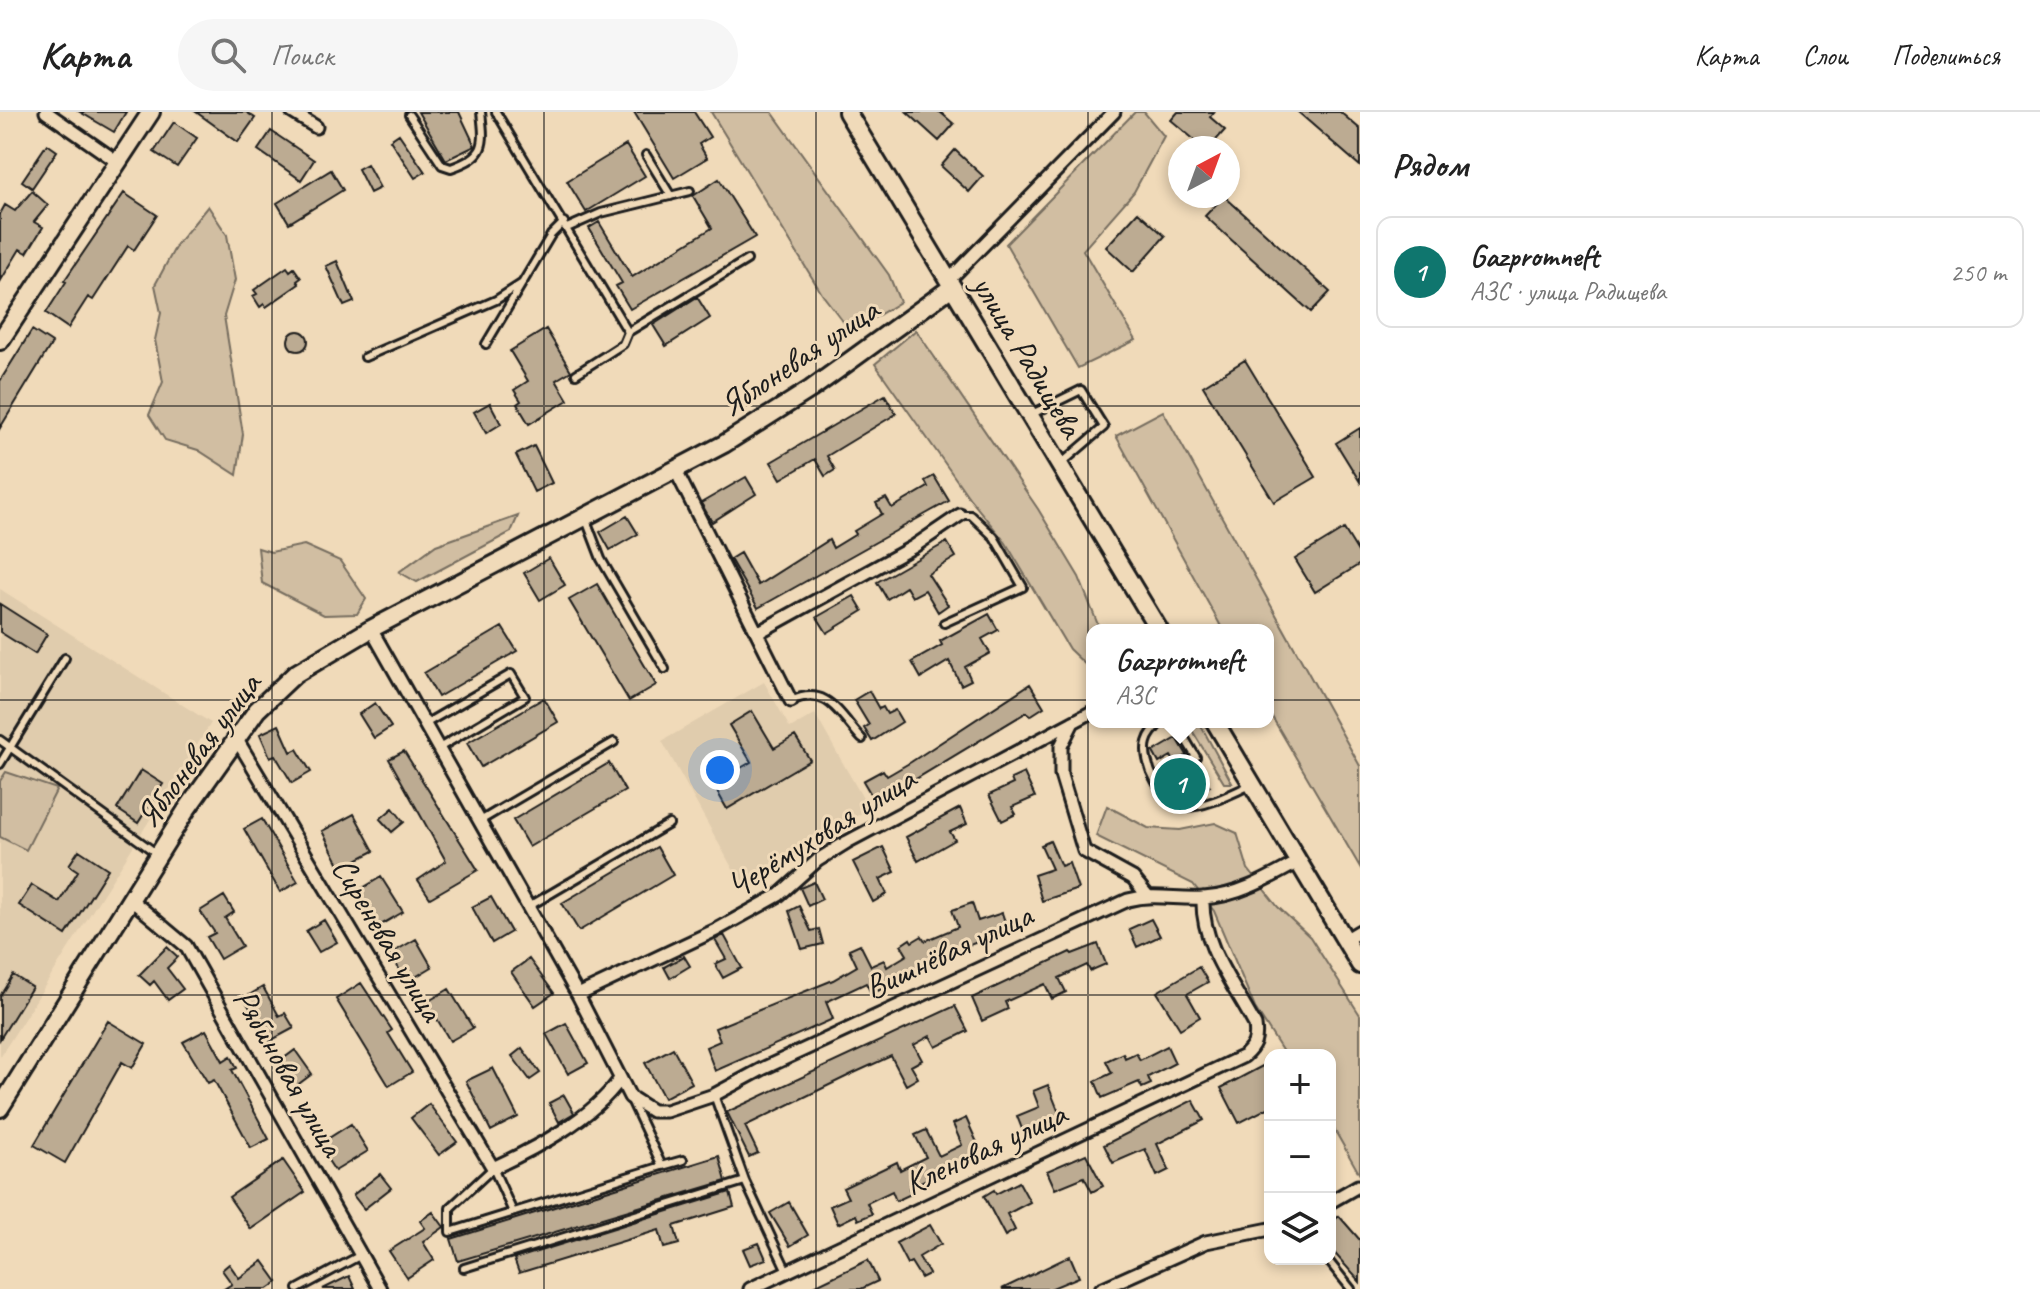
<!DOCTYPE html>
<html lang="ru">
<head>
<meta charset="utf-8">
<style>
	:root { --surface:#fff; --page:#f6f6f6; --text:#222; --muted:#767676; --line:#e0e0e0; --accent:#0f766e }
	body { margin:0; font-family:Caveat,sans-serif; background:var(--page); color:var(--text) }
	.controls { position:absolute; right:24px; bottom:24px; display:grid; overflow:hidden; border-radius:16px; box-shadow:0 4px 12px #0003 }
	.controls button { width:72px; height:72px; display:grid; place-items:center; padding:0; border:0; border-bottom:2px solid var(--line); background:var(--surface); color:var(--text); font:40px sans-serif }
	.compass { position:absolute; left:1168px; top:24px; width:72px; height:72px; border-radius:50%; background:var(--surface); box-shadow:0 4px 12px #0003; rotate:41deg }
	.you { position:absolute; left:720px; top:658px; width:28px; height:28px; margin:-20px; border:6px solid #fff; border-radius:50%; background:#1a73e8; box-shadow:0 0 0 12px #1a73e833 }
	.badge { display:grid; place-items:center; width:52px; height:52px; border-radius:50%; background:var(--accent); color:#fff; font-size:26px; font-weight:700 }
	.pin { position:absolute; translate:-50% -50%; border:4px solid #fff; box-shadow:0 2px 8px #0006 }
	.popup { position:absolute; left:1086px; top:512px; width:188px; height:104px; box-sizing:border-box; display:grid; place-content:center; border-radius:16px; background:var(--surface); filter:drop-shadow(0 2px 6px #0005); font-size:26px; white-space:nowrap; color:var(--muted) }
	.popup b { font-size:30px; color:var(--text) }
	.popup::after { content:''; position:absolute; left:50%; top:100%; margin-left:-16px; border:16px solid transparent; border-top-color:var(--surface) }
	.list { margin:0; padding:0; list-style:none }
	h2 { display:flex; justify-content:space-between; align-items:center; height:104px; margin:0; padding:0 32px; font-size:34px }
	h2 small { font-size:26px; font-weight:400; color:var(--muted) }
	.list li { display:grid; grid-template-columns:52px 1fr auto; gap:24px; align-items:center; box-sizing:border-box; height:112px; margin:0 16px 16px; padding:0 16px; border:2px solid var(--line); border-radius:16px }
	.list b { display:block; font-size:30px; white-space:nowrap }
	.list p { margin:0; font-size:26px; white-space:nowrap; color:var(--muted) }
	.list em { font-size:26px; font-style:normal; color:var(--muted) }
	.icon { flex:none; width:44px; height:44px; fill:none; stroke:currentColor; stroke-width:2; stroke-linecap:round; stroke-linejoin:round }
	.map { position:relative; flex:none; width:1360px; height:1177px; overflow:hidden }
	header { display:flex; align-items:center; gap:48px; box-sizing:border-box; height:112px; padding:0 40px; background:var(--surface); border-bottom:2px solid var(--line) }
	header strong { font-size:38px }
	nav { display:flex; gap:44px; margin-inline-start:auto; font-size:28px }
	.search { width:560px; height:72px; background:var(--page); display:flex; align-items:center; gap:20px; box-sizing:border-box; padding:0 28px; border-radius:44px; color:var(--muted); font-size:30px }
	main { display:flex }
	aside { flex:1; background:var(--surface) }
	.map>svg:first-child { display:block }
	.built { fill:#e0ccad }
	.green { fill:#d1bea2; stroke:#766d5f; stroke-width:2 }
	.building { fill:#bcab92; stroke:#1c1c1c; stroke-width:2 }
	.lines { fill:none; stroke-linecap:round; stroke-linejoin:round }
	.lane-casing { stroke:#1c1c1c; stroke-width:12 }
	.street-casing { stroke:#1c1c1c; stroke-width:17 }
	.secondary-casing { stroke:#1c1c1c; stroke-width:22 }
	.lane { stroke:#f0dab9; stroke-width:6 }
	.street { stroke:#f0dab9; stroke-width:11 }
	.secondary { stroke:#f0dab9; stroke-width:16 }
	.grid { fill:none; stroke:#1c1c1c; stroke-width:2; stroke-opacity:0.55 }
	.labels { text-anchor:middle; dominant-baseline:central; stroke-width:6; stroke-linejoin:round; paint-order:stroke }
	.street-label { font-size:34px; fill:#1c1c1c; stroke:#f0dab9 }
</style>
</head>
<body>
<header>
<strong>Карта</strong>
<div class="search"><svg class="icon" aria-label="search" viewBox="0 0 24 24"><circle cx="10" cy="10" r="6"/><path d="M15 15l6 6"/></svg>Поиск</div>
<nav><a>Карта</a><a>Слои</a><a>Поделиться</a></nav>
</header>
<main>
<div class="map">
<svg width="1360" height="1177" viewBox="0 0 1360 1177">
	<rect width="100%" height="100%" fill="#f0dab9"/>
	<filter id="ink" filterUnits="userSpaceOnUse"><feTurbulence type="fractalNoise" baseFrequency=".0125" numOctaves="2"/><feDisplacementMap in="SourceGraphic" scale="16" xChannelSelector="R" yChannelSelector="G"/><feConvolveMatrix kernelMatrix="1 2 1 2 8 2 1 2 1" color-interpolation-filters="sRGB"/></filter>
	<g filter="url(#ink)">
		<!-- built -->
		<path class="built" d="M0,477l211,134 -211,334z
			M764,570l26,46 25,-14 54,95 -129,73 -78,-141z"/>
		<!-- green -->
		<path class="green" d="M711,0h61l117,163 11,27 -49,30 -29,-38z
			M1135,0h9l20,24 -30,56 -51,58 53,90 -58,28 -72,-124z
			M208,94l19,29 8,45 -11,36 19,118 -6,41 -39,-25 -33,-10 -16,-25 14,-33 -8,-42 6,-27 -6,-28 22,-41z
			M916,218l122,179 41,68 21,53h-8v41l-23,-22 -63,-106 -36,-44 -95,-135z
			M1163,299l197,355v101l-92,-157v-80h-45l-107,-194z
			M518,404l-7,16 -94,50 -18,-10 37,-27z
			M304,433l36,16 26,38 -9,15 -33,1 -62,-32 -4,-35 13,4z
			M1187,610h12l33,61h-8z
			M6,660l51,17 -31,61 -26,-13v-56z
			M1107,694l41,22 32,2 35,-7 22,10 11,36 30,38 32,30 50,78v160l-30,-53v-67h-45l-30,-47 -41,-97 -21,-27 -97,-48z"/>
		<!-- building -->
		<path class="building" d="M80,0h46l-12,20z
			M196,0h50l9,6 -17,24z
			M418,0h41l16,34 -29,14z
			M634,0h60l16,25 -11,7 8,14 -33,20z
			M907,0h33l14,12 -15,17z
			M1178,0h36l-4,5 15,13 -16,18h-5l-33,-28z
			M1298,0h42l20,17v37z
			M174,10l23,16 -20,29 -23,-15z
			M271,19l43,29 -13,20 -43,-30z
			M399,22l26,38 -10,6 -25,-38z
			M47,32l10,7 -25,37 -10,-7z
			M626,33l19,31 -59,36 -19,-31z
			M955,38l28,26 -14,16 -28,-26z
			M367,52l13,24 -10,5 -12,-24z
			M331,58l12,20 -54,33 -12,-20z
			M719,67l36,58 -125,72 -14,-23 6,-3 -33,-55 10,-6 33,55 80,-49 -19,-32z
			M32,79l16,14 -14,17 9,5 -16,26 -7,-4 -20,33v-68l5,-9 10,6z
			M124,81l33,22 -23,35 -6,-4 -35,54 -5,-3 -20,31 -22,-15 20,-31 -2,-1z
			M1224,84l106,96 -19,20 -106,-96z
			M1138,100l27,24 -32,36 -27,-25z
			M337,149l17,41 -10,4 -18,-40z
			M287,155l3,4 4,-3 7,10 -4,3 2,3 -33,23 -2,-3 -4,3 -7,-11 4,-2 -3,-4z
			M697,185l13,21 -44,28 -13,-21z
			M546,217l25,42 -15,9 12,20 -39,24 -12,-20 4,-3 -7,-11 14,-9 -18,-30z
			M32,218l20,13 -52,85v-47z
			M288 229a10 10 0 1 1 20 0a10 10 0 1 1-20 0Z
			M1245,248l71,117 -42,25 -71,-116z
			M885,283l11,19 -69,42 8,14 -10,6 -10,-17 -34,20 -10,-17z
			M490,291l11,21 -15,9 -12,-21z
			M1360,316v54l-24,-39z
			M534,334l18,37 -18,9 -18,-37z
			M934,364l15,25 -191,107 -28,-49 10,-6 18,32 71,-45 4,8 23,-14 -2,-3 28,-17 -6,-11 10,-5 6,10 36,-21 -3,-6z
			M746,365l10,17 -44,28 -11,-19z
			M627,404l11,18 -28,16 -10,-18z
			M1344,417l16,26v9l-45,28 -20,-33z
			M947,430l9,15 -28,17 20,31 -10,7 -13,-22 -13,7 -6,-10 -19,12 -10,-17z
			M549,446l16,27 -25,15 -16,-27z
			M597,472l59,101 -27,16 -60,-101z
			M854,484l9,15 -36,22 -10,-16z
			M0,492l47,30 -12,20 -35,-22z
			M989,502l9,16 -16,9 8,14 -25,14 6,13 -10,5 -12,-24 -28,17 -9,-16 30,-17 -2,-4z
			M502,515l15,24 -79,46 -14,-24z
			M1030,572l14,23 -14,9 -3,-4 -151,91 -13,-22 20,-11 4,6 24,-14z
			M869,579l10,18 4,-2 4,7 8,-4 7,12 -30,19 -8,-13 5,-3 -15,-25z
			M544,586l14,24 -77,45 -14,-24z
			M375,591l16,24 -17,11 -15,-24z
			M752,599l22,37 21,-12 15,24 -83,49 -14,-25 38,-22 -22,-37z
			M279,613l12,27 6,-3 14,23 -19,11 -17,-28 -5,2 -10,-23z
			M1177,626l10,17 -12,8 -4,-7 -12,7 -6,-11z
			M404,639l74,119 -48,28 -12,-18 28,-19 -57,-102z
			M609,651l16,28 -96,56 -16,-27z
			M1193,654l17,20 -24,14 -10,-17 8,-5 -3,-5z
			M141,658l22,14 -25,39 -21,-14z
			M1024,661l11,24 -23,10 4,7 -14,7 -13,-26 24,-11 -2,-5z
			M393,696l11,14 -12,10 -12,-13z
			M960,696l7,16 -17,8 5,8 -37,21 -12,-24z
			M354,702l20,37 -33,17 -19,-37z
			M262,707l36,63 -18,10 -36,-63z
			M1050,729l11,25 8,-3 9,26 -36,12 -8,-26 18,-6 -11,-24z
			M657,735l16,28 -94,56 -17,-28z
			M883,735l12,25 -15,7 7,15 -14,8 -20,-40z
			M79,738l29,19 -42,66 -47,-30 13,-20 27,17 19,-31 -9,-6z
			M381,765l22,35 -26,15 -21,-35z
			M814,770l8,17 -14,7 -8,-18z
			M224,784l10,16 -9,6 17,28 -22,13 -13,-22 8,-4 -15,-22z
			M491,785l20,35 -19,11 -20,-36z
			M972,791l6,18 24,-8 6,18 -47,17 1,3 -18,6 -43,26 -30,10 -5,-10 -40,19 7,17 -118,52 -9,-24 14,-6 -5,-13 118,-48 24,-14 -8,-17 11,-5 11,22 13,-6 3,7 20,-12 -6,-10 9,-6 2,3 10,-6 3,5 33,-14 -6,-17z
			M799,794l12,25 8,-2 4,15 -21,5 -13,-38z
			M1151,807l9,17 -23,11 -8,-18z
			M324,808l13,22 -18,10 -13,-21z
			M724,823l18,33 -19,10 -8,-14 11,-5 -11,-19z
			M416,827l16,28 -25,15 -17,-28z
			M1098,832l8,20 -16,7 -3,-6 -28,13 7,14 -14,7 -7,-15 -40,18 3,7 -26,12 -10,-23 98,-46 2,2z
			M167,835l11,10 -11,11 16,21 -15,11 -14,-19 -4,4 -11,-10z
			M684,844l6,10 -20,12 -6,-11z
			M529,847l25,34 -19,13 -24,-34z
			M1199,855l9,15 -21,12 13,23 -20,12 -23,-37z
			M13,863l19,12 -32,52v-43z
			M361,871l31,47 -4,3 24,39 -23,14 -53,-87z
			M263,875l16,29 6,-3 9,15 -24,13 -26,-43z
			M449,877l24,39 -23,13 -23,-39z
			M955,894l13,25 -32,16 -6,-11 -16,9 8,15 -11,6 7,12 -12,7 -15,-29 -37,17 -109,53 13,27 -9,4 -22,-45z
			M108,909l38,23 -14,24 -10,-6 -57,101 -31,-18z
			M566,911l22,40 -20,11 -22,-40z
			M206,918l17,31 8,-5 6,12 -5,2 37,69 -18,9 -37,-68 -6,3 -25,-41z
			M1167,934l8,17 -27,14 3,7 -9,4 -3,-6 -37,16 -7,-17 17,-8 -6,-12 17,-8 2,5 11,-5 4,7z
			M522,936l18,25 -10,7 -18,-24z
			M673,936l19,35 -28,15 -19,-35z
			M295,938l17,24 -16,12 -17,-24z
			M1270,950v45l-31,16 -18,-35z
			M493,956l25,49 -27,14 -25,-50z
			M1048,973l13,33 -37,16 -7,-18 22,-9 -6,-16z
			M564,983l10,18 -15,9 -10,-19z
			M1193,988l11,20 -47,24 12,26 -12,6 -12,-27 -32,14 -9,-18z
			M429,992l28,38 -18,13 -28,-37z
			M966,1006l18,40 -36,10 -39,20 2,6 -15,7 -4,-10 -25,12 5,11 -14,6 -2,-5 -18,9 -8,-18 18,-8 -5,-10 54,-26 3,8 26,-13 -11,-22 11,-5 13,26 23,-11 -9,-21z
			M351,1012l17,27 -33,20 -17,-26z
			M1086,1042l17,32 -11,6 -8,-15 -29,12 -8,-18z
			M719,1044l7,25 -268,80 -7,-22z
			M283,1048l22,32 -54,37 -22,-32z
			M380,1062l11,14 -27,21 -11,-14z
			M1019,1070l11,20 -23,12 8,16 -10,6 -21,-40 10,-6 2,4z
			M730,1080l4,15 -60,19 5,18 -15,4 -5,-18 -140,43 -5,-14z
			M789,1090l19,33 -18,11 -20,-33z
			M433,1100l11,15 -21,15 11,18 -27,18 -18,-27 36,-23 -5,-7z
			M1339,1104l21,24v42l-30,-34v-24z
			M930,1113l11,19 -22,13 10,17 -8,4 -10,-16 -4,2 -11,-21z
			M759,1131l7,16 -16,6 -7,-16z
			M1070,1144l9,21 -29,12h-48z
			M868,1148l10,21 -17,8h-53z
			M263,1149l15,21 -10,7h-44l8,-5 -10,-14 7,-6 10,14z
			M349,1164l6,13h-32z"/>
		<g class="lines">
			<defs>
				<path id="lane" d="M496,0l132,220 -5,12 -47,30
					M409,3l33,50 9,3c35,-12 34,-22 30,-56
					M646,43l25,41
					M567,116l34,-15 89,-22
					M628,220l119,-72
					M486,232l65,-109 13,-13
					M365,245l131,-57 25,-16
					M1032,302l49,-24 23,37 -42,36
					M585,405l16,42 64,110
					M944,511l79,-36 -29,-50 -23,-22h-11
					M791,589c36,-17 48,13 71,38
					M1161,610c-6,6 -12,12 -14,20 -6,20 16,64 39,65 21,0 46,-14 65,-22
					M425,612l86,-50 14,23 -86,51
					M0,628l156,113
					M0,652l65,-106
					M1156,669l40,-24 -21,-35
					M480,709l134,-79
					M528,795l141,-83
					M714,983l31,86 42,90
					M631,988l31,66
					M513,1100l-20,-44 -43,40v24l212,-66 21,-6
					M1327,1147l24,30
					M464,1156l281,-87
					M298,1177l63,-34"/>
				<path id="street" d="M46,0l73,51
					M292,0l24,15
					M948,169l166,-169
					M675,357l116,232
					M371,517l207,366 52,102 22,14h14l48,-16 50,-27 364,-168c27,-7 49,0 76,-2 34,-2 65,-20 94,-36
					M759,520l154,-85 47,-32
					M1073,610l-12,24v29l23,76 49,27 14,17
					M236,626l257,430c43,-20 99,-49 127,-89
					M130,787l56,47 194,343
					M1345,828l15,-9
					M578,883l138,-65 63,-35 39,-35 29,-18 245,-130
					M1330,1090l28,-16
					M750,1177l494,-233c11,-10 13,-16 11,-31 -21,-40 -54,-80 -52,-127
					M1101,1177l105,-47 64,-13"/>
				<path id="secondary" d="M847,0l312,518
					M0,229l151,-229
					M1215,610l145,243
					M0,996l187,-299 70,-99 38,-36 76,-45 353,-185 87,-55 141,-102"/>
			</defs>
			<!-- lane casing -->
			<use href="#lane" class="lane-casing"/>
			<!-- street casing -->
			<use href="#street" class="street-casing"/>
			<!-- secondary casing -->
			<use href="#secondary" class="secondary-casing"/>
			<!-- lane -->
			<use href="#lane" class="lane"/>
			<!-- street -->
			<use href="#street" class="street"/>
			<!-- secondary -->
			<use href="#secondary" class="secondary"/>
		</g>
	</g>
	<!-- grid -->
	<path class="grid" d="M272,0v1177M544,0v1177M816,0v1177M1088,0v1177M0,294h1360M0,588h1360M0,883h1360"/>
	<g class="labels">
		<!-- street labels -->
		<g class="street-label">
			<text transform="translate(1028 244) rotate(59)">улица Радищева</text>
			<text transform="translate(799 245) rotate(-34)">Яблоневая улица</text>
			<text transform="translate(198 638) rotate(-53)">Яблоневая улица</text>
			<text transform="translate(821 720) rotate(-32)">Черёмуховая улица</text>
			<text transform="translate(388 827) rotate(59)">Сиреневая улица</text>
			<text transform="translate(948 839) rotate(-25)">Вишнёвая улица</text>
			<text transform="translate(289 960) rotate(60)">Рябиновая улица</text>
			<text transform="translate(985 1036) rotate(-25)">Кленовая улица</text>
		</g>
	</g>
</svg>
<div class="controls">
<button>+</button>
<button>−</button>
<button><svg class="icon" aria-label="layers" viewBox="0 0 24 24"><path d="M12 4l9 5-9 5-9-5zM3 14l9 5 9-5"/></svg></button>
</div>
<svg class="compass" viewBox="-18 -18 36 36"><path d="M0-13l5 13h-10z" fill="#e53935"/><path d="M0 13l5-13h-10z" fill="#767676"/></svg>
<div class="you"></div>
<div class="pin badge" style="left:1180px;top:672px">1</div>
<div class="popup"><b>Gazpromneft</b>АЗС</div>
</div>
<aside>
<h2>Рядом<small></small></h2>
<ul class="list">
<li><span class="badge">1</span><div><b>Gazpromneft</b><p>АЗС · улица Радищева</p></div><em>250 m</em></li>
</ul>
</aside>
</main>
</body>
</html>
